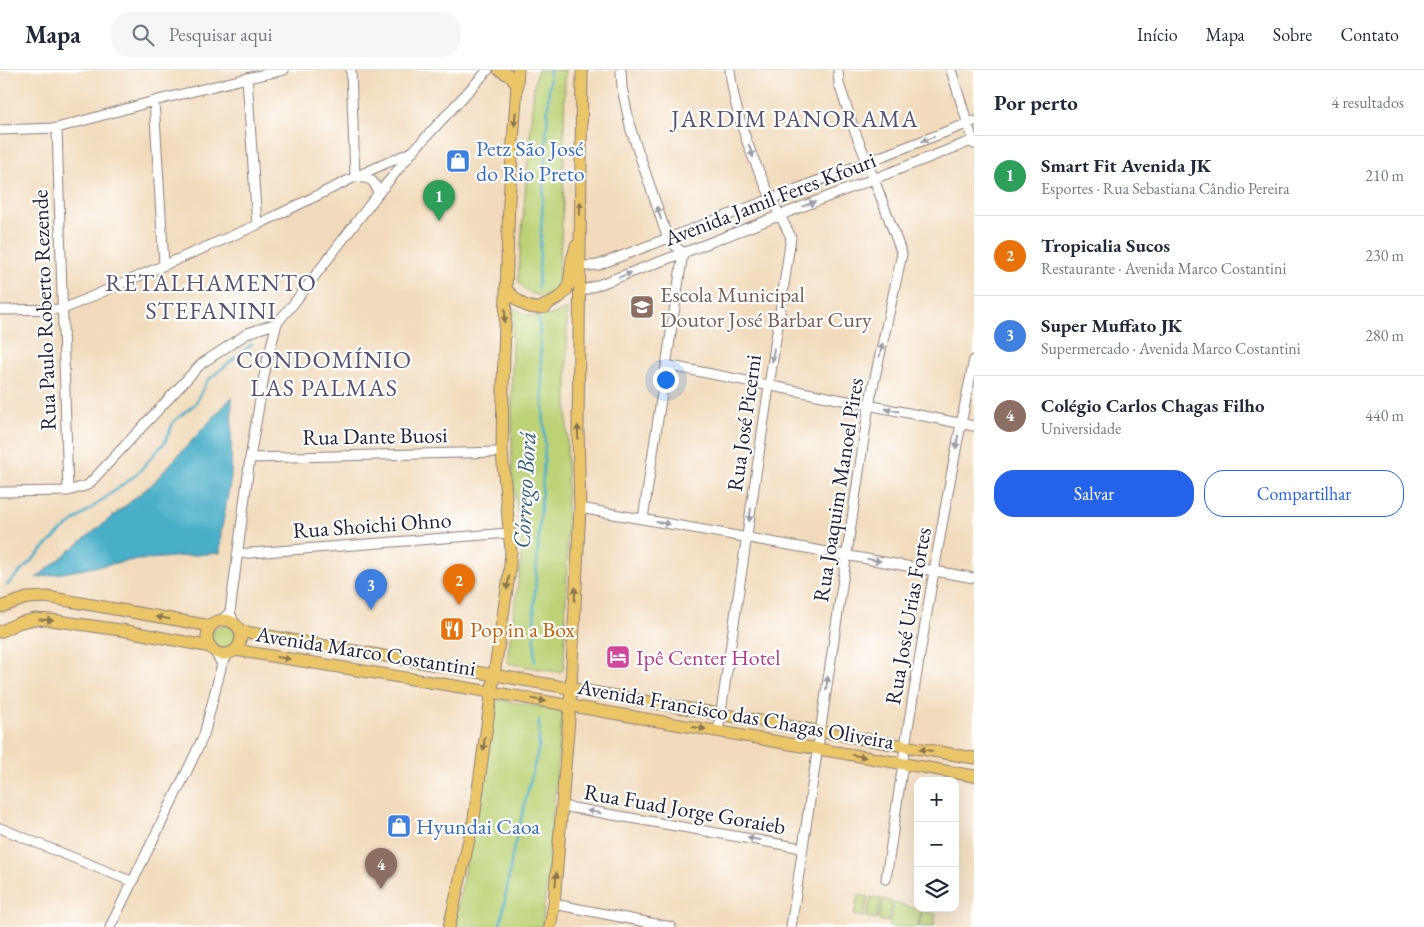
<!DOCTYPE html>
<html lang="pt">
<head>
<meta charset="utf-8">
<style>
	:root { --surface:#fff; --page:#f6f6f7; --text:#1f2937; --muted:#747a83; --line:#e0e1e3; --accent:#2563eb }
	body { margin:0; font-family:"EB Garamond",serif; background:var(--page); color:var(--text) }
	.controls { position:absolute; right:15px; bottom:15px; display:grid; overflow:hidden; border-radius:10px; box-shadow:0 5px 20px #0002 }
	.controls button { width:45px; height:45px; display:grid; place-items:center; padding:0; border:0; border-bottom:1px solid var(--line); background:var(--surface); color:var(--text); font:25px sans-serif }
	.you { position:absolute; left:665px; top:309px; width:18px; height:18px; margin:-12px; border:4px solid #fff; border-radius:50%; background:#1a73e8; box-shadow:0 0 0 8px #1a73e833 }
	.badge { display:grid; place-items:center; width:32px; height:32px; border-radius:50%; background:var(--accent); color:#fff; font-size:16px; font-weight:700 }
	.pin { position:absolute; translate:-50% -41px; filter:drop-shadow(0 1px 2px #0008) }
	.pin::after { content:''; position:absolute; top:26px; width:18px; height:15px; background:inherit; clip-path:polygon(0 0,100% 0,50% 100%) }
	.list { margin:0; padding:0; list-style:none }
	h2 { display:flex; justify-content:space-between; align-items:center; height:65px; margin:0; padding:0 20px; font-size:21px }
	h2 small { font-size:16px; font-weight:400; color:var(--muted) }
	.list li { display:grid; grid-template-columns:32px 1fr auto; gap:15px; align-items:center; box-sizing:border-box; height:80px; padding:0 20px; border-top:1px solid var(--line) }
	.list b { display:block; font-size:19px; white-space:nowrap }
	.list p { margin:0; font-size:16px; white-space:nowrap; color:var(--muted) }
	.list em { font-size:16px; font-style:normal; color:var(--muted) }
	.actions { display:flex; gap:10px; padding:15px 20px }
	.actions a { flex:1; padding:11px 0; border:1px solid var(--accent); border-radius:20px; text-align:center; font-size:18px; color:var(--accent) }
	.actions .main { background:var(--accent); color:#fff }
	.icon { flex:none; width:28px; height:28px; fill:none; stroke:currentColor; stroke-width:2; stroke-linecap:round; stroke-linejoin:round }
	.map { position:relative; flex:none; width:974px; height:857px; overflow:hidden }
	header { display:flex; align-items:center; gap:30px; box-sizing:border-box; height:70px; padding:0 25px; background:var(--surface); border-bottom:1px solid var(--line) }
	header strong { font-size:24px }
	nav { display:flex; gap:28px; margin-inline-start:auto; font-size:18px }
	.search { width:350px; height:45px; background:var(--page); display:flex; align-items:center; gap:12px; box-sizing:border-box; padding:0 18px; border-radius:20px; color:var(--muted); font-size:19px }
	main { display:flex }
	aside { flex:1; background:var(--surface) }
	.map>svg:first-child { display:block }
	.green { fill:#bcd276; stroke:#6f7a58 }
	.water { fill:#48aec7; stroke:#356881 }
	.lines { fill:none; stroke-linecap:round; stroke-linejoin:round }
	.stream { stroke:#48aec7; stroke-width:2.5 }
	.minor-casing { stroke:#8a7e7c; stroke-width:11 }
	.major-casing { stroke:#8a7e7c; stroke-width:13 }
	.minor { stroke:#fff; stroke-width:9 }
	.major { stroke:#ebc669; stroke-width:11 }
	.oneway { fill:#867452 }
	.oneway2 { fill:#9c9ca7 }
	.labels { text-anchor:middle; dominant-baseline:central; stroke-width:4.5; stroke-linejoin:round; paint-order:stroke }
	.shop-label { font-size:22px; fill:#366cbe; stroke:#fff; text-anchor:start }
	.street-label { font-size:22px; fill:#22223b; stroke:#fff }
	.education-label { font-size:22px; fill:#785e54; stroke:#fff; text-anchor:start }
	.food-label { font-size:22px; fill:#c56008; stroke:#fff; text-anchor:start }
	.hotel-label { font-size:22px; fill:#b23c85; stroke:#fff; text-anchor:start }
	.neighbourhood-label { font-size:24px; letter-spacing:1px; fill:#575174; stroke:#fff }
	.water-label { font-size:24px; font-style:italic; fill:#33617a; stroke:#fff }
</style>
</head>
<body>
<header>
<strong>Mapa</strong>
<div class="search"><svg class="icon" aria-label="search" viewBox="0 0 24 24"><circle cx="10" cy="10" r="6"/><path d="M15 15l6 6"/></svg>Pesquisar aqui</div>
<nav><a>Início</a><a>Mapa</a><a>Sobre</a><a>Contato</a></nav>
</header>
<main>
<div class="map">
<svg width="974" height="857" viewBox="0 0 974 857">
	<rect width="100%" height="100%" fill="#fff"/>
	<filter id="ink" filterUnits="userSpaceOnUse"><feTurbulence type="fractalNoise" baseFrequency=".02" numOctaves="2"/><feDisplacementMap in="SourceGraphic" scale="10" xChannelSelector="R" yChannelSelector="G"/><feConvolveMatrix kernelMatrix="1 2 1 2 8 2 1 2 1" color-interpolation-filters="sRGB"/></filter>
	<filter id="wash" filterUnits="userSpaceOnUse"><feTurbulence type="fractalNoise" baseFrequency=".0096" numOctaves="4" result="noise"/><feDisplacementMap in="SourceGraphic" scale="20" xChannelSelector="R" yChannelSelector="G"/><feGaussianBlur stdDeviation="1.12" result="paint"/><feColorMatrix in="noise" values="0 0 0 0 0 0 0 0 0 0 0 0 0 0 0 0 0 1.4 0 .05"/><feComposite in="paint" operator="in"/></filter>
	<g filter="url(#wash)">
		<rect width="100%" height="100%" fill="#f2dbbc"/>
		<!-- green -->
		<path class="green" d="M538,0h27l-2,136 -5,80c-11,16 -32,10 -40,-6l16,-195z
			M513,238c6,2 12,7 19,8 11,3 25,-3 35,-7v251l-3,105 -1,5 -4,2 -47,-8 -3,-1 -2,-2 14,-100v-21l-9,-70v-116z
			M212 567a12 12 0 1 1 24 0a12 12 0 1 1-24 0Z
			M501,630l57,10 4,4c-7,71 -12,142 -20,213h-88l41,-223 3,-3z
			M858,825l10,2 -5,20 -9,-2z
			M871,827l10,2 -5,20 -10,-2z
			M883,829l9,3 -4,20 -10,-2z
			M894,833l27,7 -3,17h-29z
			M922,841l14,3 -3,13h-14z"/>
		<!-- water -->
		<path class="water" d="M232,327l-1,81 -10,55 -1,20 -93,8 -91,17 115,-93z"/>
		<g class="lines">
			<!-- stream -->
			<path class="stream" d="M538,217l12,-217
				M7,515l54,-54 76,-57 28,-32 9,-21 21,-17 12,-23 45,-37
				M535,592l-1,-56 2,-29 9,-132 -6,-125
				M499,857l3,-10 11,-66 26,-105v-26"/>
		</g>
	</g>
	<g filter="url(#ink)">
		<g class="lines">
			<defs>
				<path id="minor" d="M351,0l4,107
					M621,0l1,18 9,42 37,109 15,14 -40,266
					M951,0l23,74
					M247,8l10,147
					M154,31l10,164
					M57,58l11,363
					M0,60l57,-2 97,-27 93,-23 37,-8
					M355,107c15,1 20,2 23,17
					M580,195l8,1 10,-1 376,-144
					M579,222l104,-39 291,-113
					M0,240l63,-1 194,-84 98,-48 56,-25
					M666,295l308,61
					M250,388l252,-6
					M0,422l68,-1 20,-6 113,-121 47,-31 29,-10
					M580,438l394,70
					M237,484l272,-21
					M222,550l8,-8
					M234,553l-4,-11 20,-154 16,-93 11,-42 17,-20 84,-109 36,-44 74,-80
					M214,581l8,13
					M718,662l73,-495c-27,-52 -55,-107 -61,-167
					M562,736l240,42
					M0,758l133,54
					M886,809l17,-116 2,-17c21,-129 42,-258 69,-386
					M554,834l117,23
					M110,857l78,-158 16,-34 18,-71 7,-11
					M791,857l78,-522 33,-151 -28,-75 -20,-50 -15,-45 -1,-14"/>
				<path id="major" d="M499,0l13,7 5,9
					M506,219c13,13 20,22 40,18
					M540,238l20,-11 6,-6 3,-7 3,-24 4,-14
					M0,537l27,-9 20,-1 164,29
					M207 567a17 17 0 1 1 34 0a17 17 0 1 1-34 0Z
					M240,561l734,127
					M0,562l18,-9 17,-4 16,1 76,11 84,16
					M235,580l256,42 483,84
					M449,857l25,-109 20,-143 15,-99 2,-24 -9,-100 1,-66 6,-186 9,-130
					M550,857l4,-23 16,-198 10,-198 -2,-79 4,-359"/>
			</defs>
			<!-- minor casing -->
			<use href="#minor" class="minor-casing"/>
			<!-- major casing -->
			<use href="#major" class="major-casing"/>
			<!-- minor -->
			<use href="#minor" class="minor"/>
			<!-- major -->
			<use href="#major" class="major"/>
		</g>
		<!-- one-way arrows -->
		<defs><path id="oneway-solid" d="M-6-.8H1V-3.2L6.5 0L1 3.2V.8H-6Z" transform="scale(1.25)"/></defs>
		<g class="oneway">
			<use href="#oneway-solid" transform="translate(515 49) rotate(95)"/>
			<use href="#oneway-solid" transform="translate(580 138) rotate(-89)"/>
			<use href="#oneway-solid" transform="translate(505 246) rotate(92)"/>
			<use href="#oneway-solid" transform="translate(578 362) rotate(-91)"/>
			<use href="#oneway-solid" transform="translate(508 513) rotate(99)"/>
			<use href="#oneway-solid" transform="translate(575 524) rotate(-87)"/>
			<use href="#oneway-solid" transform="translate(163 548) rotate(-170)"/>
			<use href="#oneway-solid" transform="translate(46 550) rotate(4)"/>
			<use href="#oneway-solid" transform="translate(283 588) rotate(9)"/>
			<use href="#oneway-solid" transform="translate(539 630) rotate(10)"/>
			<use href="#oneway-solid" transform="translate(699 658) rotate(10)"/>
			<use href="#oneway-solid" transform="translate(484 674) rotate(97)"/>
			<use href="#oneway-solid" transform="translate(926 680) rotate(-170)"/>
			<use href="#oneway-solid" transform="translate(859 686) rotate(10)"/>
			<use href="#oneway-solid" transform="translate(556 809) rotate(-85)"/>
		</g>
		<g class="oneway2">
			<use href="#oneway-solid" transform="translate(928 69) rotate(159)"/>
			<use href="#oneway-solid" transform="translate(751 81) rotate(71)"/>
			<use href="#oneway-solid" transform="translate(809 134) rotate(-21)"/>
			<use href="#oneway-solid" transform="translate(659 143) rotate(-108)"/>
			<use href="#oneway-solid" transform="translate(625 205) rotate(-20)"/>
			<use href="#oneway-solid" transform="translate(881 280) rotate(-77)"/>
			<use href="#oneway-solid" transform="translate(773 285) rotate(98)"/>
			<use href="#oneway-solid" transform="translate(892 340) rotate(-169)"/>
			<use href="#oneway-solid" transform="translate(957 372) rotate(100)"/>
			<use href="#oneway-solid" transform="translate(750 445) rotate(98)"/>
			<use href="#oneway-solid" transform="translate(663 453) rotate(10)"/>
			<use href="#oneway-solid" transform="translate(874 490) rotate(10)"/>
			<use href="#oneway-solid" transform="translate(827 613) rotate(-82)"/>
			<use href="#oneway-solid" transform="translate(594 742) rotate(-170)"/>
			<use href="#oneway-solid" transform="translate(754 769) rotate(-170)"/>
		</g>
	</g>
	<!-- icons -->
	<defs>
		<symbol id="shop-square" viewBox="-11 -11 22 22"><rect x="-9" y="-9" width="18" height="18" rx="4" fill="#3f7fe0" stroke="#fff"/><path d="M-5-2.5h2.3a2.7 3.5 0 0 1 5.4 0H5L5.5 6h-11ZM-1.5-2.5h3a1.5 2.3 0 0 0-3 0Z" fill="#fff"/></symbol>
		<symbol id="school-square" viewBox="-11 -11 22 22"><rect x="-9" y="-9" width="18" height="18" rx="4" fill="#8d6e63" stroke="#fff"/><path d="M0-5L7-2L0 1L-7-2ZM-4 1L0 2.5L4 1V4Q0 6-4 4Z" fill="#fff"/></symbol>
		<symbol id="restaurant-square" viewBox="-11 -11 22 22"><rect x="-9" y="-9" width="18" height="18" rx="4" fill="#e8710a" stroke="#fff"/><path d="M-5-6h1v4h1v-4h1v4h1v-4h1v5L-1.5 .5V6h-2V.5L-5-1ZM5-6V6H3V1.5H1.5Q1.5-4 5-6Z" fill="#fff"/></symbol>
		<symbol id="hotel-square" viewBox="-11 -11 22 22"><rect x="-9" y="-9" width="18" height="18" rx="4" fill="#d1479c" stroke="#fff"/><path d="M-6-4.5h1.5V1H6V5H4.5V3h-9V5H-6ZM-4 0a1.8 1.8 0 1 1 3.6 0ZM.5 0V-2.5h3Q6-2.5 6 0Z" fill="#fff"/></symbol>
	</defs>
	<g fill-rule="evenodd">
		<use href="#shop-square" x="444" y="77" width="28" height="28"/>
		<use href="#school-square" x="628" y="223" width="28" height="28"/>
		<use href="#restaurant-square" x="438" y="545" width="28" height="28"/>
		<use href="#hotel-square" x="604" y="573" width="28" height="28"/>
		<use href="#shop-square" x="385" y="742" width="28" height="28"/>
	</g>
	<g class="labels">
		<!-- shop labels -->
		<g class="shop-label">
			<text x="476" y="78">Petz São José<tspan x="476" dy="25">do Rio Preto</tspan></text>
			<text x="416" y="756">Hyundai Caoa</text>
		</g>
		<!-- street labels -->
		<g class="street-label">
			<text transform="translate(770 129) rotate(-21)">Avenida Jamil Feres Kfouri</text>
			<text transform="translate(44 240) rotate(-92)">Rua Paulo Roberto Rezende</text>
			<text transform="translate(744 353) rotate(-82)">Rua José Picerni</text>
			<text transform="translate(375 366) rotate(-1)">Rua Dante Buosi</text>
			<text transform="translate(838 420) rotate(-81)">Rua Joaquim Manoel Pires</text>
			<text transform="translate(372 455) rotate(-4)">Rua Shoichi Ohno</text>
			<text transform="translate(908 546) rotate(-80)">Rua José Urias Fortes</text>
			<text transform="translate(366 581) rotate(9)">Avenida Marco Costantini</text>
			<text transform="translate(736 644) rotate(10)">Avenida Francisco das Chagas Oliveira</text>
			<text transform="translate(685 739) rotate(10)">Rua Fuad Jorge Goraieb</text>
		</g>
		<!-- education labels -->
		<g class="education-label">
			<text x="660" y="224">Escola Municipal<tspan x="660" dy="25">Doutor José Barbar Cury</tspan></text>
		</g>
		<!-- food labels -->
		<g class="food-label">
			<text x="470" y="559">Pop in a Box</text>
		</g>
		<!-- hotel labels -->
		<g class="hotel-label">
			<text x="636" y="587">Ipê Center Hotel</text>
		</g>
		<!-- neighbourhood labels -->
		<g class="neighbourhood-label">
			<text x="795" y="48">JARDIM PANORAMA</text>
			<text x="211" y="212">RETALHAMENTO<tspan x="211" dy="28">STEFANINI</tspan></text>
			<text x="324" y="289">CONDOMÍNIO<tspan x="324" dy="28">LAS PALMAS</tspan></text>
		</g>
		<!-- water labels -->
		<g class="water-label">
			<text transform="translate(524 420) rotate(-87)">Córrego Borá</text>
		</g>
	</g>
</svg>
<div class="controls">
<button>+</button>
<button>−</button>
<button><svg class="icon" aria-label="layers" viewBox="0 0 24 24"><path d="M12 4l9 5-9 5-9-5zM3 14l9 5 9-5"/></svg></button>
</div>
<div class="you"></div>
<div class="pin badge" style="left:439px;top:151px;background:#2e9e5b">1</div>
<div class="pin badge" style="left:459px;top:535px;background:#e8710a">2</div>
<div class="pin badge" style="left:371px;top:540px;background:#3f7fe0">3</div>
<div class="pin badge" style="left:381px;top:819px;background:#8d6e63">4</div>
</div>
<aside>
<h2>Por perto<small>4 resultados</small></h2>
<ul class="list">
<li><span class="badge" style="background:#2e9e5b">1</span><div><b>Smart Fit Avenida JK</b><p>Esportes · Rua Sebastiana Cândio Pereira</p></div><em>210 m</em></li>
<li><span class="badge" style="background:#e8710a">2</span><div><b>Tropicalia Sucos</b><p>Restaurante · Avenida Marco Costantini</p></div><em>230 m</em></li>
<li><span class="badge" style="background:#3f7fe0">3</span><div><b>Super Muffato JK</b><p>Supermercado · Avenida Marco Costantini</p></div><em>280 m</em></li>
<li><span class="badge" style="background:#8d6e63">4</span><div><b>Colégio Carlos Chagas Filho</b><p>Universidade</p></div><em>440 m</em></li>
</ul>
<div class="actions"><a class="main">Salvar</a><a>Compartilhar</a></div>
</aside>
</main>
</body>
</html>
